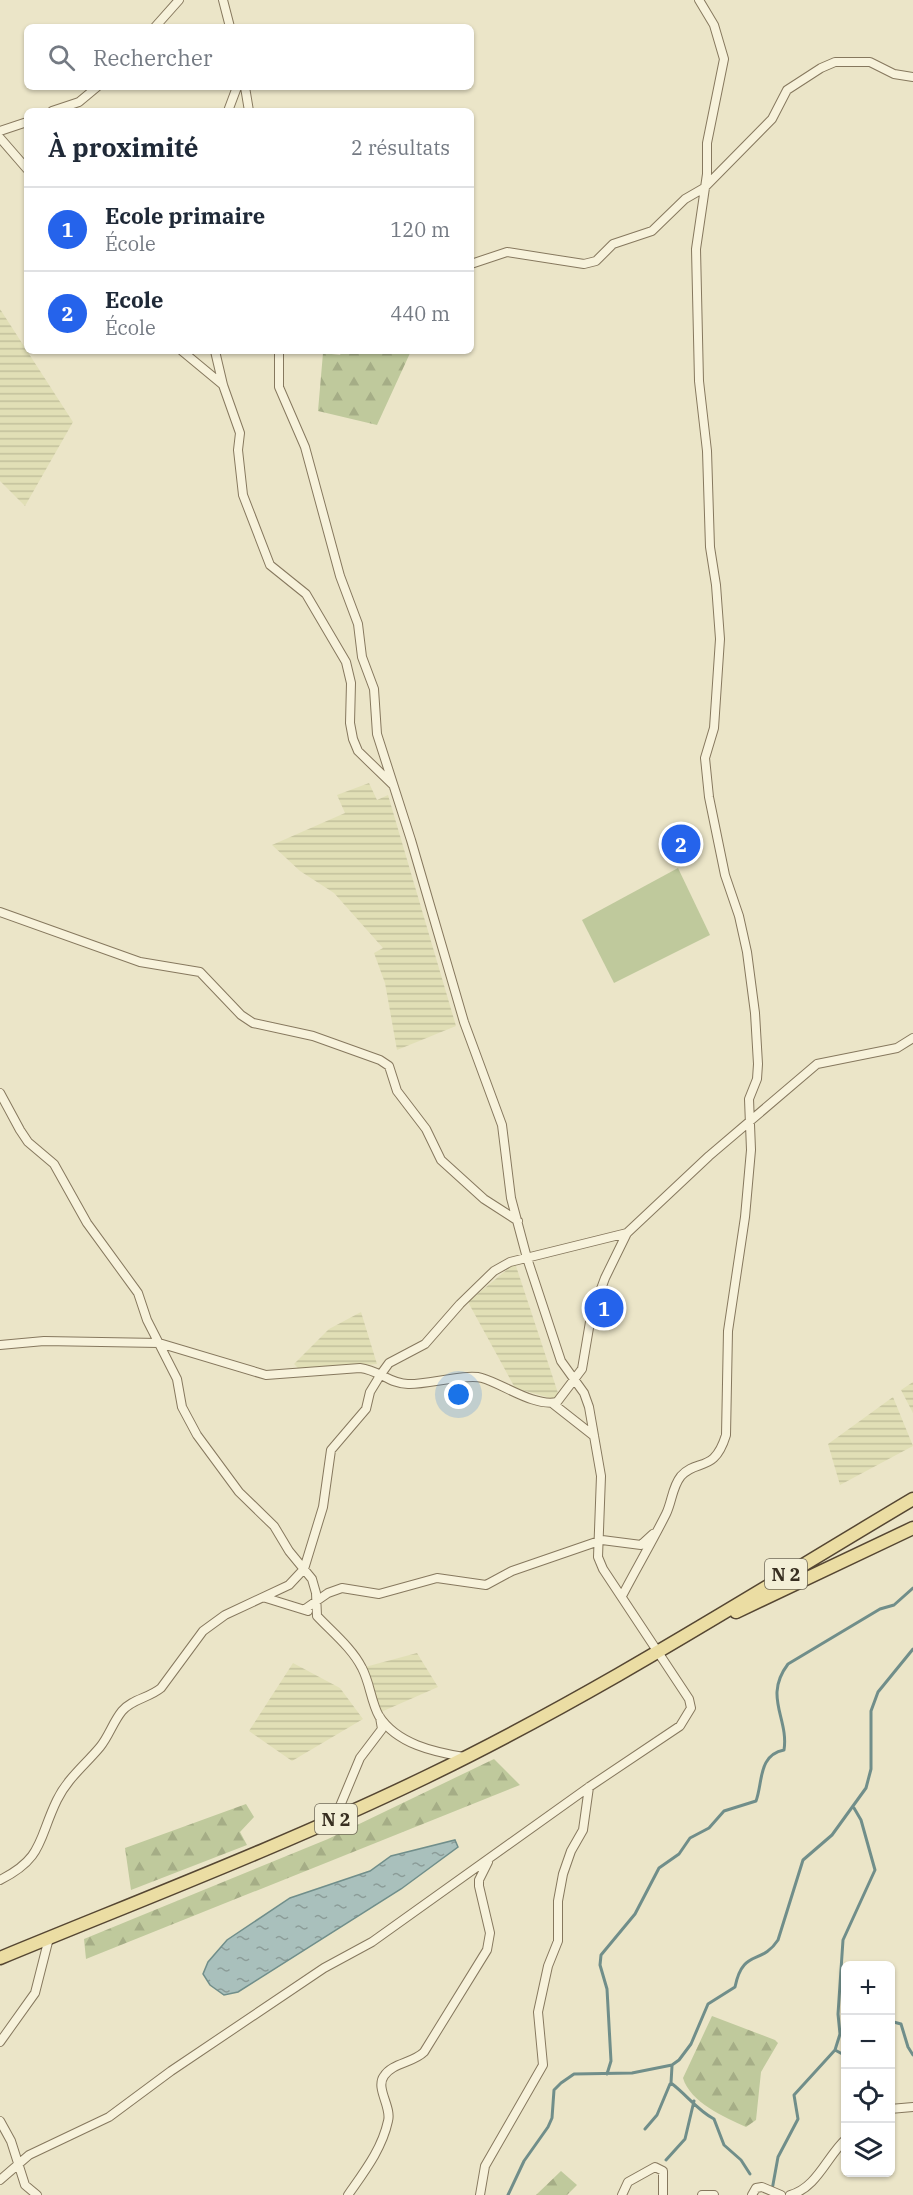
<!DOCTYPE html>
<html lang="fr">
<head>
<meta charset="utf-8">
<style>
	:root { --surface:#fff; --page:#f2f2f3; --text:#1f2937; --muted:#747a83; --line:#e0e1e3; --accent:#2563eb }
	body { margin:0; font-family:"IBM Plex Serif",serif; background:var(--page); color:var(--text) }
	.controls { position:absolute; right:18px; bottom:18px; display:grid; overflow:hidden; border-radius:9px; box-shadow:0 2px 4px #0004 }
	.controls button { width:54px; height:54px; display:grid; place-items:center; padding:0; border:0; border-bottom:2px solid var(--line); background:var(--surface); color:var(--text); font:30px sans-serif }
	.you { position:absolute; left:459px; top:1395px; width:21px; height:21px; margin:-15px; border:4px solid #fff; border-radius:50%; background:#1a73e8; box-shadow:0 0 0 9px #1a73e833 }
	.badge { display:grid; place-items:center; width:39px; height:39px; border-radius:50%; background:var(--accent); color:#fff; font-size:20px; font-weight:700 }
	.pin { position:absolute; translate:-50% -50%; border:3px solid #fff; box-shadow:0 2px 6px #0006 }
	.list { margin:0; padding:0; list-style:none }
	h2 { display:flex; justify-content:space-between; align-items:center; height:78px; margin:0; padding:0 24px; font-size:26px }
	h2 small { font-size:20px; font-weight:400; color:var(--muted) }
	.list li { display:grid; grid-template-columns:39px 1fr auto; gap:18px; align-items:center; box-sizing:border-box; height:84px; padding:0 24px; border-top:2px solid var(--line) }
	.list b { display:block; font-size:22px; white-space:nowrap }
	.list p { margin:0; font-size:20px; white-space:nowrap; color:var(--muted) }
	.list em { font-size:20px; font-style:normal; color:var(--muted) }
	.icon { flex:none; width:33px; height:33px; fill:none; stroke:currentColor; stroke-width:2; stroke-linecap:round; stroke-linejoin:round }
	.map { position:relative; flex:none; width:913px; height:2195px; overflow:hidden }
	.search { position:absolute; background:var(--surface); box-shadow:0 2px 4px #0004; left:24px; top:24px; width:450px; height:66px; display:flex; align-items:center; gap:15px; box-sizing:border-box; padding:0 21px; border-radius:9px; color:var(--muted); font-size:22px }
	.panel { position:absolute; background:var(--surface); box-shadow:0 2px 4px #0004; left:24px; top:108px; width:450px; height:246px; border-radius:9px }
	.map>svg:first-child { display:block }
	.farmland { fill:url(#farmland-rules) }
	.forest { fill:url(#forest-firs) }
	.garden { fill:#bfc99c }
	.water { fill:url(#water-ripples); stroke:#708e8a; stroke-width:1.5 }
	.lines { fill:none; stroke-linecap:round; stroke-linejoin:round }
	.stream { stroke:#708e8a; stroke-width:3 }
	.minor-casing { stroke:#86785e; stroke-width:10 }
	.primary-casing { stroke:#554632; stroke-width:15 }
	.minor { stroke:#f7f2db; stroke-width:8 }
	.primary { stroke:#ebdda3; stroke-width:12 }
	.labels { text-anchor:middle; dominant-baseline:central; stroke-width:6; stroke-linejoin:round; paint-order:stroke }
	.shield { fill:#f3efd7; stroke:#706958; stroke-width:1.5 }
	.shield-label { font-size:18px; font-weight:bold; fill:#382f21 }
</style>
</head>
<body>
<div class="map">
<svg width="913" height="2195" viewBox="0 0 913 2195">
	<defs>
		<pattern id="farmland-rules" width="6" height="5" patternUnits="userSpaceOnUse" patternTransform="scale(1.5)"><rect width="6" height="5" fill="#e1dfb6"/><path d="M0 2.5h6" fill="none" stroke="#c2c09c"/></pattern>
		<pattern id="forest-firs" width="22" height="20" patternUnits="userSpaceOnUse" patternTransform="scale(1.5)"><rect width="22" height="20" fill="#bfc99c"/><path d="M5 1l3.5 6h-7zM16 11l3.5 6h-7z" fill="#a5ad86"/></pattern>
		<pattern id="water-ripples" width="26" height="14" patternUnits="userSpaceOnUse" patternTransform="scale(1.5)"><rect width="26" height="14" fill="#a9c0bc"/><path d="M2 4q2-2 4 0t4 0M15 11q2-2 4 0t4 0" fill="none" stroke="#8b9c98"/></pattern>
	</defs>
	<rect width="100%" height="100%" fill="#ebe5c8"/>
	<!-- farmland -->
	<path class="farmland" d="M0,309l73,113 -48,84 -25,-25z
		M369,783l8,17 11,-5 68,231 -59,24 -12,-67 -11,-30 9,-5 -49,-55 -34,-22 -28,-26 73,-32 -8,-18z
		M515,1263l44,133 -5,3 -39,-11 -47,-86z
		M361,1312l16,52 -77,6 -6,-6 35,-35z
		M913,1382v31l-12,-23z
		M893,1397l20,49 -73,39 -12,-41z
		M417,1653l21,34 -57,25 -16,-45z
		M293,1663l47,25 23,31 -71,42 -43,-30z"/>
	<!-- forest -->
	<path class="forest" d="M342,351h69l-34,74 -59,-14 5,-58 17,2z
		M494,1759l26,26 -434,174 -2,-20 244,-100z
		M246,1804l8,13 -14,15 7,13 -116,45 -6,-42z
		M712,2016l63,24 3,3 -17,29 -5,48 -10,7c-22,-10 -56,-25 -63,-49z
		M561,2171l16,14 -10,10h-31z"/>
	<!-- garden -->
	<path class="garden" d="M678,868l32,67 -96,48 -32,-63z"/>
	<!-- water -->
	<path class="water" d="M455,1840l3,7 -57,42 -163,103 -14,3 -14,-10 -7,-11 5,-12 19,-22 63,-42 80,-27 21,-15z"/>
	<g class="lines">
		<!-- stream -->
		<path class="stream" d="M890,2021l11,3 7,23 5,8
			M835,2050l11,6
			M672,2066l-1,17c16,12 26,27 43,36l10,26 17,15 9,14
			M607,2074l4,-13 -4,-72 -7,-24 1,-10 34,-41 24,-46 20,-14 11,-16 19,-10 15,-17 32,-10c7,-19 2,-46 28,-51 5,-32 -21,-53 4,-86l92,-55 14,-4 19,-17
			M645,2129l12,-14 13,-31
			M666,2160l19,-21 9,-38
			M772,2190l6,-33 20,-38 -4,-24 41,-45 5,-16 -2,-20 5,-74 32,-70 -14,-50 -7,-12
			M508,2195l16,-34 24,-34 4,-9 2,-28 7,-7 13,-9 58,-1 40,-8 7,-5 12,-16 17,-40 27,-17c8,-39 26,-21 43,-47l25,-80 29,-25 34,-47 5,-19v-58l7,-19 35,-43"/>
		<defs>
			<path id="minor" d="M223,0l7,27
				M155,27l24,-27
				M245,87l4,24
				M52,111l27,-9 18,-15
				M228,111l9,-24
				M0,131l27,-9
				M0,138l27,31
				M471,264l36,-12 77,12 12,-3 17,-17 39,-13 33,-32 19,-11 68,-69 15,-29 34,-22 14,-6h35l24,12 19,3
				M182,351l41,34
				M215,351l8,34 17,48 -2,17 5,45 27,70 36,29 40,68 5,21 -1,40 3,16 5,12 35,34
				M0,912l140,50 60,10 41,43 12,8 60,13 67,24 9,6 8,25 29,38 15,31 43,39 34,22
				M0,1093l20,37 8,12 26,22 33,59 51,70 9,27 30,59 5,28 15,28 42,57 35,34 15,25 23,28 4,14 1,23c15,16 35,32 45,52 8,15 9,34 17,48 18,28 55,36 85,41
				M0,1345l44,-4 115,2 107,32 94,-7c19,2 30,16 48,16 18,1 59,-11 74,-6 21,6 52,29 75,24l25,-33 9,-53 14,-38 22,-45 82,-77 108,-92 80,-16 16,-10
				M552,1403l42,33
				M622,1596c14,-27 30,-54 44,-82 6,-12 6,-27 15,-38 16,-18 33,-2 45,-41l2,-104 17,-114 6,-67 -2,-51 8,-20 1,-15 -3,-51 -8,-61 -8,-36 -14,-41 -16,-78 -4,-39 9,-30 6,-89 -4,-54 -6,-38 -3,-96 -8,-70 -3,-132 11,-75v-31l17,-84 -10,-34 -15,-25
				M266,1598l42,13
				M305,1609l23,-16 14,-5 37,6 58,-16 49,7 26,-14 90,-31 39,5 12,-11
				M335,1818l25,-60 22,-29 -2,-12
				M0,1880c44,-22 38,-41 57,-80 10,-21 28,-35 43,-53 9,-11 13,-25 22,-36 10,-12 27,-13 39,-23l42,-57 22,-16 64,-30 15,-16 19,-62 8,-57 35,-41 4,-17 11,-18 8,-11 36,-19 35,-40 34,-33 16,-9 117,-29
				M0,2042l35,-49 14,-55
				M890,2109l23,-2
				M0,2121l11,20 14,44 12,10
				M0,2180l29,-25 80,-38 62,-46 153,-103 48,-26 217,-155 91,-61 11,-18 -2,-9 -86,-130 -5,-12 3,-81 -12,-69 -5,-14 -23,-32 -34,-103 -16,-60 -9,-73 -38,-103 -53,-182 -34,-106 -3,-45 -12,-32 -4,-33 -18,-48 -35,-129 -26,-60v-36
				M348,2195c16,-23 34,-46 40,-74 4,-14 -13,-33 -4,-45 8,-13 29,-13 40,-24l63,-102 3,-17 -11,-47v-6l9,-18
				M480,2195l5,-29 58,-101 -5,-53 10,-46 10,-25v-40l5,-27 8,-23 12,-21 6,-43
				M622,2195l6,-13 27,-15 8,4v24
				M702,2195h12
				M752,2195l4,-7 6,-1 19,8
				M790,2195c27,-7 37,-39 56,-56"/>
			<path id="primary" d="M736,1612l177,-84
				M0,1958c143,-59 287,-114 426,-181 168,-81 327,-183 487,-278"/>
		</defs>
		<!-- minor casing -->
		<use href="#minor" class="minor-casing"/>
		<!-- primary casing -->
		<use href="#primary" class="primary-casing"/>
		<!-- minor -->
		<use href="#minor" class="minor"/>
		<!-- primary -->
		<use href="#primary" class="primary"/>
	</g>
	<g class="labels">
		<!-- shield labels -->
		<g class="shield">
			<rect x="765" y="1559" width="42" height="30" rx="4.5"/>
			<rect x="315" y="1804" width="42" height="30" rx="4.5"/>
		</g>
		<g class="shield-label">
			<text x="786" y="1574">N 2</text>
			<text x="336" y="1819">N 2</text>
		</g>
	</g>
</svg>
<div class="controls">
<button>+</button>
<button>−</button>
<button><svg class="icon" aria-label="locate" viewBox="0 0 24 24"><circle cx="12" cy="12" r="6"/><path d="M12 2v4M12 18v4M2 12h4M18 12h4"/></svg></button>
<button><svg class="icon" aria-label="layers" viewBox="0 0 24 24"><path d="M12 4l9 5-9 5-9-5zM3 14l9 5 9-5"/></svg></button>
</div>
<div class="you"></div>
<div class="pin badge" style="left:604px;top:1308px">1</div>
<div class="pin badge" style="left:681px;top:844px">2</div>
<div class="search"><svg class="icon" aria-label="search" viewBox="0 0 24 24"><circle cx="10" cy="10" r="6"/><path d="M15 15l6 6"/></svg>Rechercher</div>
<section class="panel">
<h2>À proximité<small>2 résultats</small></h2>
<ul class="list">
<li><span class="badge">1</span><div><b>Ecole primaire</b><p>École</p></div><em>120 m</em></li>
<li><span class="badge">2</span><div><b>Ecole</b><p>École</p></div><em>440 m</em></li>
</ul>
</section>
</div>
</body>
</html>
